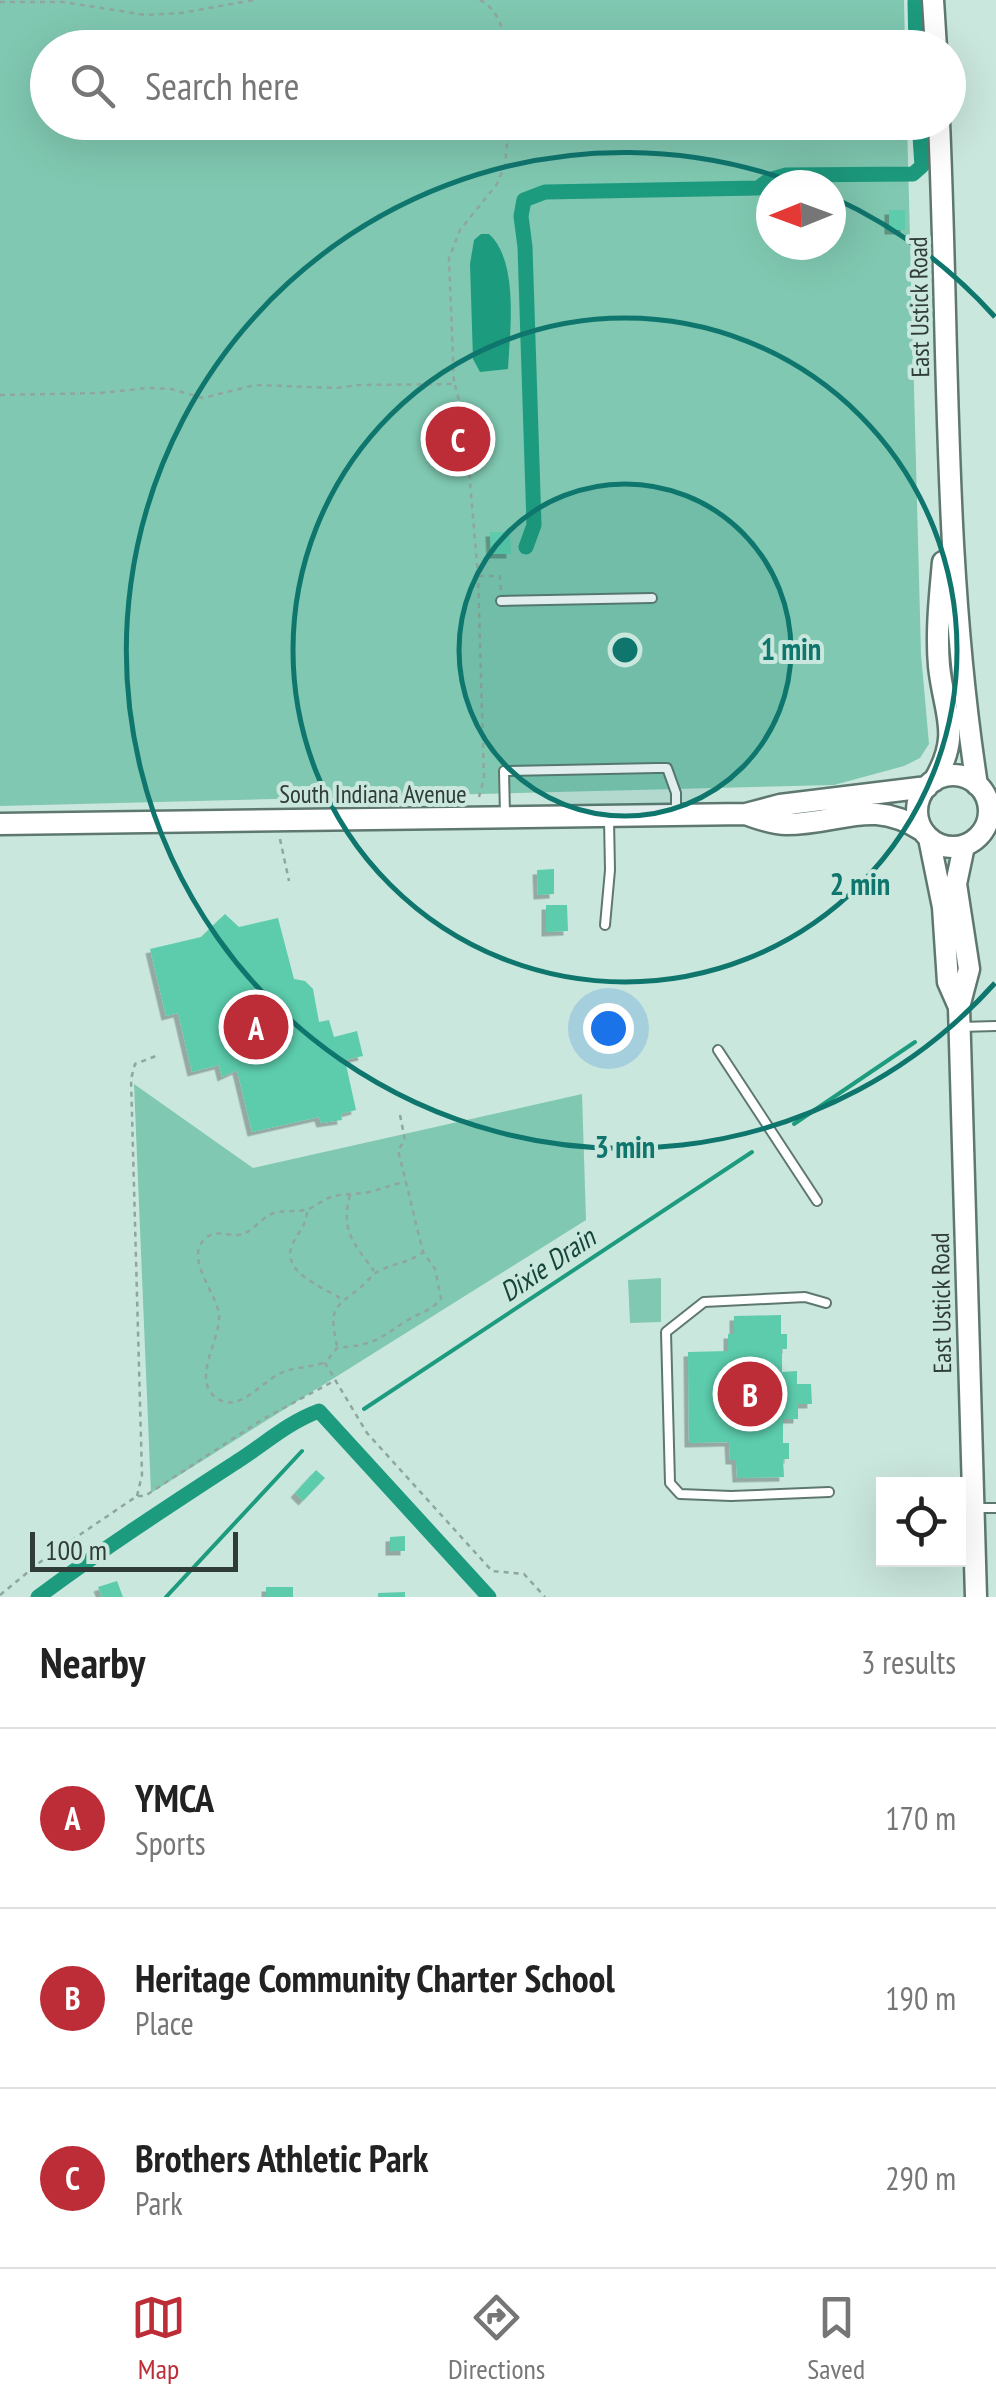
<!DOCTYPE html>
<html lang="en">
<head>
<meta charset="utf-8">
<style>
	:root { --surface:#fff; --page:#f2f2f2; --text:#222; --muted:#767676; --line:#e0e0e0; --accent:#bd2d38 }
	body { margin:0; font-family:"PT Sans Narrow",sans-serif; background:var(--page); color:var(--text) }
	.controls { position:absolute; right:30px; bottom:30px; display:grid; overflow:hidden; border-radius:0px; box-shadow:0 10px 40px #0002 }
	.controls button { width:90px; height:90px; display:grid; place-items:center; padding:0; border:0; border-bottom:2px solid var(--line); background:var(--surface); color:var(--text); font:50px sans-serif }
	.compass { position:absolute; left:756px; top:170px; width:90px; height:90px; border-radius:50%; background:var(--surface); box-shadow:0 10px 40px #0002; rotate:269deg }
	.scale { position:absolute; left:30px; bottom:25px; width:208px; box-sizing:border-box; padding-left:10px; border:5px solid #303c38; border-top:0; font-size:28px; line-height:35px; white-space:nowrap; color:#303c38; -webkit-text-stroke:8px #cae7dd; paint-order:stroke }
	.you { position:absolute; left:608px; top:1028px; width:35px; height:35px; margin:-25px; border:8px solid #fff; border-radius:50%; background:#1a73e8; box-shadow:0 0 0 15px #1a73e833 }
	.badge { display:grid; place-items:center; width:65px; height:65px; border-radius:50%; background:var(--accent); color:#fff; font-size:32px; font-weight:700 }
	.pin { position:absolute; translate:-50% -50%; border:5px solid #fff; box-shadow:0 2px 10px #0006 }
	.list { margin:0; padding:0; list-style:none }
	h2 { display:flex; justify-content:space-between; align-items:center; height:130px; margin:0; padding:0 40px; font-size:42px }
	h2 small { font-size:32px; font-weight:400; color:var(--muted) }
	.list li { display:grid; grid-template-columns:65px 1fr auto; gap:30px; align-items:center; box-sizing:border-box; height:180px; padding:0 40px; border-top:2px solid var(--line) }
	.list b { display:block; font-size:38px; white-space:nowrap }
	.list p { margin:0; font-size:32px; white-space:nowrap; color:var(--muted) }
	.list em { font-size:32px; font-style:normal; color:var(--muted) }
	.icon { flex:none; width:55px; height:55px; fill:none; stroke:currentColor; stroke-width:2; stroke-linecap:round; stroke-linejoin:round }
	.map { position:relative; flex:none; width:996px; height:1597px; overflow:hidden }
	.search { position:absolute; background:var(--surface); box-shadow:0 10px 40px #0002; left:30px; right:30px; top:30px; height:110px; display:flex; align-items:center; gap:25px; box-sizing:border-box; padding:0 35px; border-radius:55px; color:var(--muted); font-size:38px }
	.sheet { height:670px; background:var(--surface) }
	nav { display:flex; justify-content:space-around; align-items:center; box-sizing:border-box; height:140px; border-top:2px solid var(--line); background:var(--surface); font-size:28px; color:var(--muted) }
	nav a { display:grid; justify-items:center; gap:5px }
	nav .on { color:var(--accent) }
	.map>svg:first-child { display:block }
	.green { fill:#80c8b1; fill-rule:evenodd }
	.water { fill:#1d9b7e }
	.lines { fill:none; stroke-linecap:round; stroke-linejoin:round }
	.stream { stroke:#1d9b7e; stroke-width:4 }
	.canal { stroke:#1d9b7e; stroke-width:15 }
	.building { fill:#5cccac; filter:url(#shadow) }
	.service-casing { stroke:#5e786f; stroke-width:12 }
	.secondary-casing { stroke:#5e786f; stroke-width:25 }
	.path { stroke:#8fa69e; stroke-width:2.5; stroke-dasharray:5 5; stroke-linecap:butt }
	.service { stroke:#fff; stroke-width:8 }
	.secondary { stroke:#fff; stroke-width:20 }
	.ring { fill:none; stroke:#0f766e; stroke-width:5 }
	.labels { text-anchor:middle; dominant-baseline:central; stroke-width:8; stroke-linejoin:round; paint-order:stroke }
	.street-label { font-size:25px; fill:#303c38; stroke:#cae7dd }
	.water-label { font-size:28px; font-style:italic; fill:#144538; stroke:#cae7dd }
	.centre { fill:#0f766e; stroke:#cae7dd; stroke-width:5 }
	.ring-label { font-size:30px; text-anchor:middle; font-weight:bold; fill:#0f766e; stroke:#cae7dd; stroke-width:8; stroke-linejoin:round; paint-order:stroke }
</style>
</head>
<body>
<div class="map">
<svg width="996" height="1597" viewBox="0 0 996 1597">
	<defs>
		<filter id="shadow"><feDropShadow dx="-4.5" dy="4.5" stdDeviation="0" flood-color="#0004"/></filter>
	</defs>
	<rect width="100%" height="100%" fill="#cae7dd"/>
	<!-- green -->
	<path class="green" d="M0,0h904l1,47 -857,1v74l859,1 14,531 8,90 -9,14 -16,8 -70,19 -834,21zM771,185h60v60h-60z
		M134,1084l119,84 329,-74 4,126 -435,273z
		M661,1278v44l-31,1 -2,-43z"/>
	<!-- water -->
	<path class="water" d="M481,234h8c30,27 21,97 19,135l-28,3 -7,-13 -3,-95 4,-24z"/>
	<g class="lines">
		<!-- stream -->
		<path class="stream" d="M794,1124l121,-82
			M364,1409l388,-257
			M166,1597l136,-146"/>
		<!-- canal -->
		<path class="canal" d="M915,2l1,46
			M526,547l8,-22 -9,-278 -4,-31 3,-16 21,-8 213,-4 11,-8 17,-5 127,-1 9,-8 -3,-44
			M38,1597c66,-49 134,-93 203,-138 26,-17 48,-37 78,-48l170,186"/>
	</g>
	<!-- building -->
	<path class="building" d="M889,210h16v20h-16z
		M490,532h20l1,22h-20z
		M554,869v25l-16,1 -1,-25z
		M546,905h21l1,26 -22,1z
		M225,914l14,13 39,-9 16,61 11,2 8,8 6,33 10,-2 5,17 23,-6 6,25 -18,4 11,50 -15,4 1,6 -21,3 -2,-6 -67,15 -15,-62 -15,7 -3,-12 -27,7 -14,-59 -12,3 -16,-67 51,-12z
		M781,1315v19h6v15h-5v23l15,-1v13h14l1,20h-14v15h-15v24h6v16h-6l1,18 -47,1 -1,-18h-6l-1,-18 -40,1 -1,-91 40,-1v-17h6v-18z
		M316,1470l9,8 -22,23 -8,-8z
		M405,1536v15h-15v-14z
		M117,1581l6,16h-21l-4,-10z
		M266,1587h27v10h-27z
		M405,1592v5h-27v-4z"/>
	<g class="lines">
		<defs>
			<path id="service" d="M501,601l151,-3
				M505,815l-1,-44 153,-3h10l9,25v18
				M605,925l5,-55 -1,-50
				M960,1027l36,-1
				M718,1050l99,151
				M826,1303l-21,-6 -101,5 -38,30 4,151 10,11 51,2 98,-4
				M976,1508h20"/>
			<path id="secondary" d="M933,0l3,48
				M939,122c10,222 4,444 38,663
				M917 811a36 36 0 1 1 72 0a36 36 0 1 1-72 0Z
				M934,781c28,-48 10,-66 5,-115 -3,-35 1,-70 4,-104
				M748,815c12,4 25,9 38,9 56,0 85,-27 137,7
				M0,824l746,-10 34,-9 147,-18
				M929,838l14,69 5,75 11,25
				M964,846l-8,38 13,85 -10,38 17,590"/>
		</defs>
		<!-- service casing -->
		<use href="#service" class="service-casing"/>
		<!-- secondary casing -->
		<use href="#secondary" class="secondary-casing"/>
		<!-- path -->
		<path class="path" d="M480,0c18,9 23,29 27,48
			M0,2h63l83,13 35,-2 73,-13
			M455,385l10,38 13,153 6,202 -5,19
			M0,395l100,-2 48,-5 23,1 32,9 52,-13 81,3 22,-3 96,-1 -5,-126 11,-28 37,-46 8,-19 4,-43
			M479,576h21l1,16
			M280,839l9,42
			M400,1115l5,25 -7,10 25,102 12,17 6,30c-10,12 -22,14 -35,22 -30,20 -31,23 -69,27l-12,15 42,70 125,138 32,3 21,23
			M350,1195c-10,36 4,48 24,76
			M307,1212c-1,13 -7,18 -13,29 -17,30 27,45 46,57
			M337,1346c-8,-38 -4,-37 24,-59 6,-5 11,-13 18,-16 15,-8 30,-8 44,-19
			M323,1363c-12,4 -25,4 -37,8 -21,6 -44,41 -66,29 -32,-17 1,-59 -1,-85 -2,-22 -36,-58 -13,-77 11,-10 24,0 37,-4 11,-4 19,-17 31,-21 11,-3 20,-1 30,-3 9,-1 18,-10 27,-13 12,-4 26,-2 38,-5 13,-3 24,-8 37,-10
			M137,1496l5,-21 -11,-396 4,-15 21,-8
			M0,1595l44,-36 93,-63h8l118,-77 71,-38"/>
		<!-- service -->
		<use href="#service" class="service"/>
		<!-- secondary -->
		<use href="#secondary" class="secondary"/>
	</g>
	<!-- distance rings -->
	<circle cx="625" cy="650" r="166" fill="#0f766e" fill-opacity=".12"/>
	<g class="ring">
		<circle cx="625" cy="650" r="166"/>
		<circle cx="625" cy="650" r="332"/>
		<path d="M995 983A498 498 0 1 1 799 184M832 197A498 498 0 0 1 995 317"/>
	</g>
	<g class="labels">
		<!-- street labels -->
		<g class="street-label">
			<text transform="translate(919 307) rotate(-91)">East Ustick Road</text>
			<text x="373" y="794">South Indiana Avenue</text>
			<text transform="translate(941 1303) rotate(-91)">East Ustick Road</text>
		</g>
		<!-- water labels -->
		<g class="water-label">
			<text transform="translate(547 1264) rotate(-34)">Dixie Drain</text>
		</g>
	</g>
	<circle cx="625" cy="650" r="15" class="centre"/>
	<g class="ring-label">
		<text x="791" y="660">1 min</text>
		<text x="860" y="895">2 min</text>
		<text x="625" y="1158">3 min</text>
	</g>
</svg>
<div class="controls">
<button><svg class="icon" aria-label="locate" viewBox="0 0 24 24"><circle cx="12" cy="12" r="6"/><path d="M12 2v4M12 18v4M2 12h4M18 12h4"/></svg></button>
</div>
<svg class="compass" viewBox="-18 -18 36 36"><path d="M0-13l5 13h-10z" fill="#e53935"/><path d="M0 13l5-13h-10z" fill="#767676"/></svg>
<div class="scale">100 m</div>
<div class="you"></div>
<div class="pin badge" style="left:256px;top:1027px">A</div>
<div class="pin badge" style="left:750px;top:1394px">B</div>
<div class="pin badge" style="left:458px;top:439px">C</div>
<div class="search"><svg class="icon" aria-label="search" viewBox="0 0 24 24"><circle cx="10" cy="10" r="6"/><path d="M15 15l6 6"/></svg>Search here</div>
</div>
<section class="sheet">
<h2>Nearby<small>3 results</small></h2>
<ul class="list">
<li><span class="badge">A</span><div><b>YMCA</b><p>Sports</p></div><em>170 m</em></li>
<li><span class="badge">B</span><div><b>Heritage Community Charter School</b><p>Place</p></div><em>190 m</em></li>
<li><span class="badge">C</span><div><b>Brothers Athletic Park</b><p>Park</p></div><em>290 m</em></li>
</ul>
</section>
<nav>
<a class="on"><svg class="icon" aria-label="map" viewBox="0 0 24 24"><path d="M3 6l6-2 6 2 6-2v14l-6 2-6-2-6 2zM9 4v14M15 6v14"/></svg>Map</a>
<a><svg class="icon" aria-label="directions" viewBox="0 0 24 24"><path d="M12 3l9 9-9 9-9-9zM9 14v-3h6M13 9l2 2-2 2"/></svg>Directions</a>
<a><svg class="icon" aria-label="saved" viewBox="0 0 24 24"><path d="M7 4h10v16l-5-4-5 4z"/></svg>Saved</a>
</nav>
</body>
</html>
